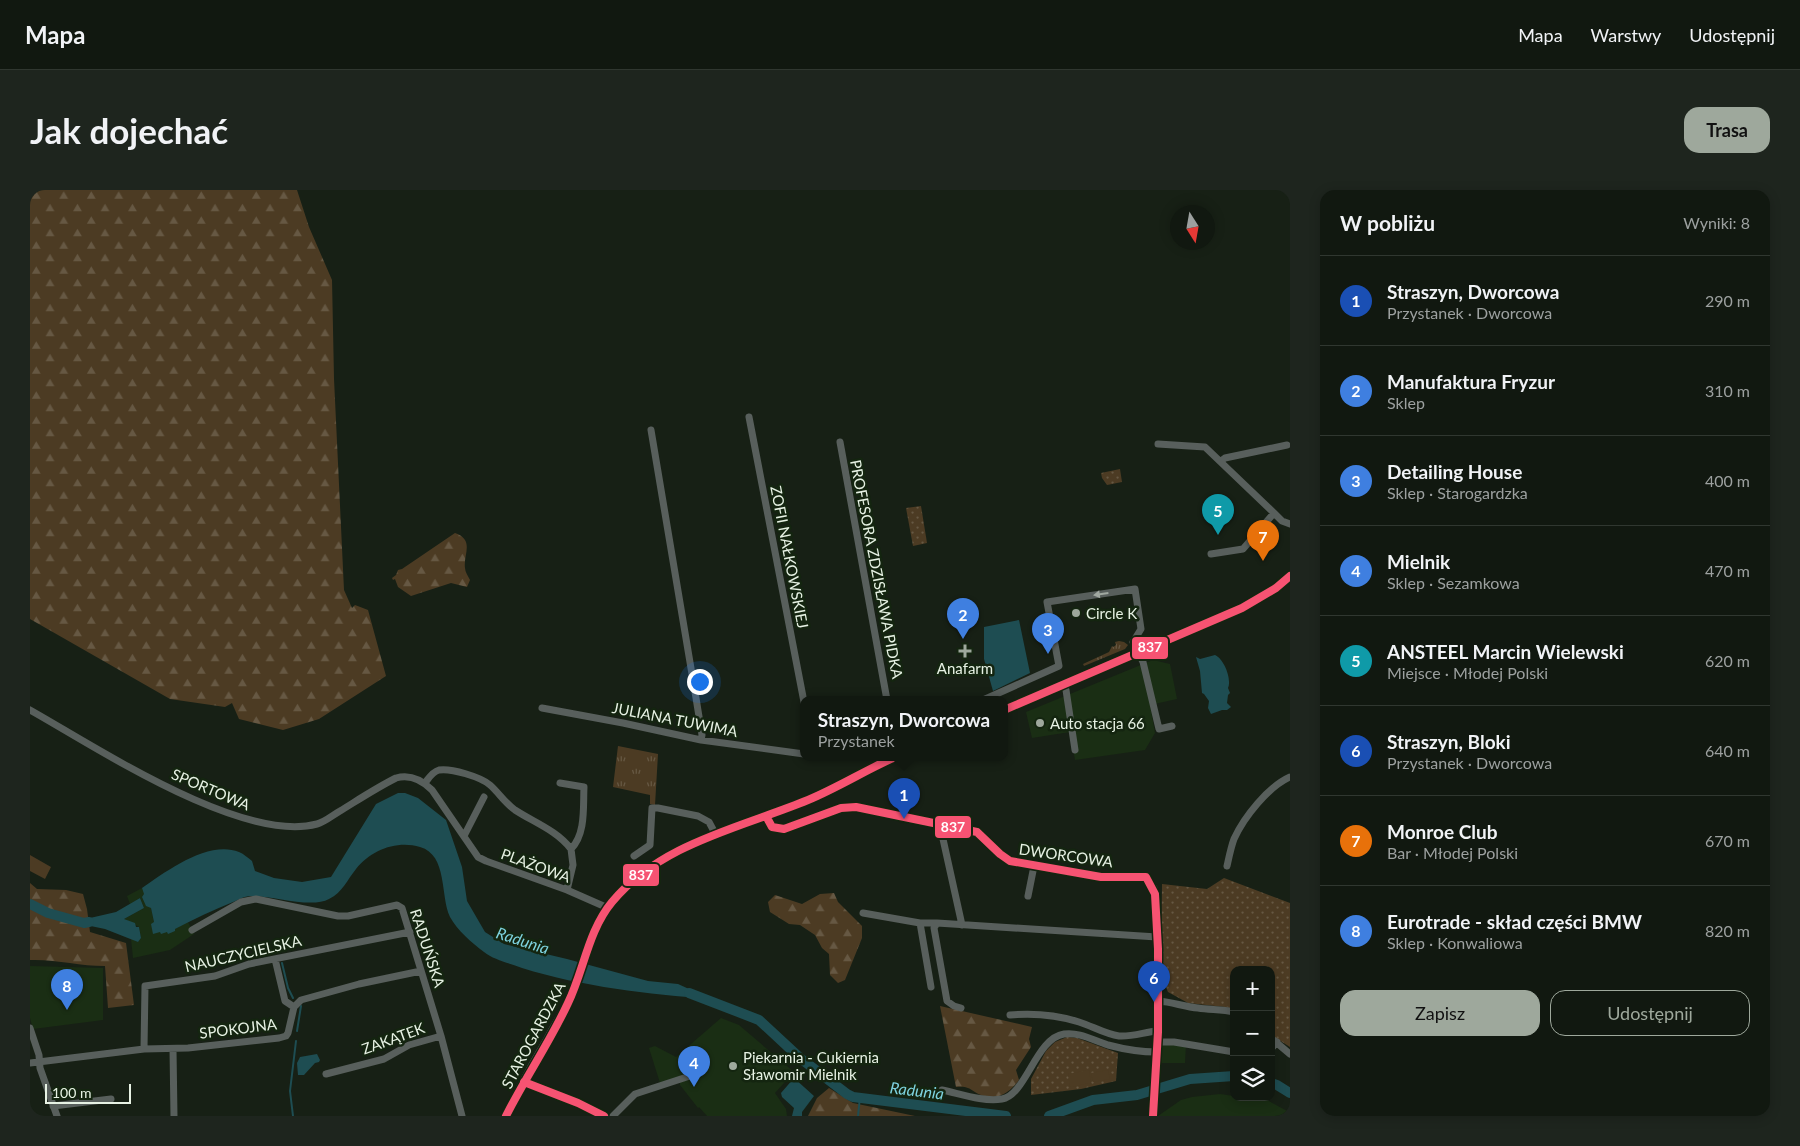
<!DOCTYPE html>
<html lang="pl">
<head>
<meta charset="utf-8">
<style>
	:root { --surface:#111810; --page:#1e251e; --text:#f1f3f6; --muted:#9ca09f; --line:#303730; --accent:#9ea89c }
	body { margin:0; font-family:Lato,sans-serif; background:var(--page); color:var(--text) }
	.controls { position:absolute; right:15px; bottom:15px; display:grid; overflow:hidden; border-radius:10px; box-shadow:0 2px 12px #0003 }
	.controls button { width:45px; height:45px; display:grid; place-items:center; padding:0; border:0; border-bottom:1px solid var(--line); background:var(--surface); color:var(--text); font:25px sans-serif }
	.compass { position:absolute; left:1140px; top:15px; width:45px; height:45px; border-radius:50%; background:var(--surface); box-shadow:0 2px 12px #0003; rotate:169deg }
	.scale { position:absolute; left:15px; bottom:12px; width:86px; box-sizing:border-box; padding-left:5px; border:2px solid #e7f2e4; border-top:0; font-size:14px; line-height:18px; white-space:nowrap; color:#e7f2e4; -webkit-text-stroke:4px #142510; paint-order:stroke }
	.you { position:absolute; left:669px; top:491px; width:18px; height:18px; margin:-12px; border:4px solid #fff; border-radius:50%; background:#1a73e8; box-shadow:0 0 0 8px #1a73e833 }
	.badge { display:grid; place-items:center; width:32px; height:32px; border-radius:50%; background:var(--accent); color:#fff; font-size:16px; font-weight:700 }
	.pin { position:absolute; translate:-50% -41px; filter:drop-shadow(0 1px 2px #0008) }
	.pin::after { content:''; position:absolute; top:26px; width:18px; height:15px; background:inherit; clip-path:polygon(0 0,100% 0,50% 100%) }
	.popup { position:absolute; left:770px; top:506px; width:208px; height:65px; box-sizing:border-box; display:grid; place-content:center; border-radius:10px; background:var(--surface); filter:drop-shadow(0 1px 4px #0005); font-size:16px; white-space:nowrap; color:var(--muted) }
	.popup b { font-size:19px; color:var(--text) }
	.popup::after { content:''; position:absolute; left:50%; top:100%; margin-left:-10px; border:10px solid transparent; border-top-color:var(--surface) }
	.list { margin:0; padding:0; list-style:none }
	h2 { display:flex; justify-content:space-between; align-items:center; height:65px; margin:0; padding:0 20px; font-size:21px }
	h2 small { font-size:16px; font-weight:400; color:var(--muted) }
	.list li { display:grid; grid-template-columns:32px 1fr auto; gap:15px; align-items:center; box-sizing:border-box; height:90px; padding:0 20px; border-top:1px solid var(--line) }
	.list b { display:block; font-size:19px; white-space:nowrap }
	.list p { margin:0; font-size:16px; white-space:nowrap; color:var(--muted) }
	.list em { font-size:16px; font-style:normal; color:var(--muted) }
	.actions { display:flex; gap:10px; padding:15px 20px }
	.actions a { flex:1; padding:11px 0; border:1px solid var(--accent); border-radius:15px; text-align:center; font-size:18px; color:var(--accent) }
	.actions .main { background:var(--accent); color:#111 }
	.icon { flex:none; width:28px; height:28px; fill:none; stroke:currentColor; stroke-width:2; stroke-linecap:round; stroke-linejoin:round }
	.map { position:relative; flex:none; width:1260px; height:926px; overflow:hidden; border-radius:15px }
	header { display:flex; align-items:center; gap:30px; box-sizing:border-box; height:70px; padding:0 25px; background:var(--surface); border-bottom:1px solid var(--line) }
	header strong { font-size:24px }
	nav { display:flex; gap:28px; margin-inline-start:auto; font-size:18px }
	.intro { display:flex; align-items:center; justify-content:space-between; box-sizing:border-box; height:120px; padding:0 30px }
	h1 { margin:0; font-size:35px }
	.button { padding:12px 22px; border-radius:15px; background:var(--accent); color:#111; font-size:18px; font-weight:700 }
	main { display:flex; gap:30px; padding:0 30px }
	aside { flex:1; background:var(--surface); border-radius:15px; box-shadow:0 2px 12px #0003 }
	.map>svg:first-child { display:block }
	.built { fill:#1a2e14 }
	.grass { fill:url(#grass-tufts) }
	.forest { fill:url(#forest-firs) }
	.park { fill:url(#park-dots) }
	.pitch { fill:#4c3b23 }
	.water { fill:#1e4d52 }
	.lines { fill:none; stroke-linecap:round; stroke-linejoin:round }
	.stream { stroke:#1e4d52; stroke-width:2 }
	.river { stroke:#1e4d52; stroke-width:10 }
	.minor { stroke:#585f5c; stroke-width:7 }
	.major { stroke:#57605a; stroke-width:9 }
	.bus-1-casing { stroke:#142510; stroke-width:11 }
	.bus-1 { stroke:#f65372; stroke-width:8 }
	.oneway { fill:#a0a8a0 }
	.poi-dot { fill:#9ea89c; stroke:#142510; stroke-width:2 }
	.labels { text-anchor:middle; dominant-baseline:central; stroke-width:5; stroke-linejoin:round; paint-order:stroke }
	.street-label { font-size:15px; fill:#e7f2e4; stroke:#142510 }
	.poi-label { font-size:15px; fill:#e7f2e4; stroke:#142510; text-anchor:start }
	.water-label { font-size:16px; font-style:italic; fill:#7ed3df; stroke:#142510 }
	.line-badge { stroke:#142510; stroke-width:2 }
	.badge-label { font-size:14px; text-anchor:middle; font-weight:bold; fill:#fff }
</style>
</head>
<body>
<header>
<strong>Mapa</strong>
<nav><a>Mapa</a><a>Warstwy</a><a>Udostępnij</a></nav>
</header>
<div class="intro"><h1>Jak dojechać</h1><a class="button">Trasa</a></div>
<main>
<div class="map">
<svg width="1260" height="926" viewBox="0 0 1260 926">
	<defs>
		<pattern id="grass-tufts" width="24" height="20" patternUnits="userSpaceOnUse" patternTransform="scale(1.25)"><rect width="24" height="20" fill="#4c3b23"/><path d="M3 7l-1-3M5 7V3M7 7l1-3M15 17l-1-3M17 17v-4M19 17l1-3" fill="none" stroke="#665843"/></pattern>
		<pattern id="forest-firs" width="22" height="20" patternUnits="userSpaceOnUse" patternTransform="scale(1.25)"><rect width="22" height="20" fill="#4c3b23"/><path d="M5 1l3.5 6h-7zM16 11l3.5 6h-7z" fill="#665843"/></pattern>
		<pattern id="park-dots" width="8" height="8" patternUnits="userSpaceOnUse" patternTransform="scale(1.25)"><rect width="8" height="8" fill="#4c3b23"/><path d="M2 2h.1M6 6h.1" fill="none" stroke="#665843" stroke-width="1.8" stroke-linecap="round"/></pattern>
	</defs>
	<rect width="100%" height="100%" fill="#172015"/>
	<!-- built -->
	<path class="built" d="M1123,470l17,4 7,35 -27,6 5,28 -10,17 -70,10 -5,-28 -38,6 -6,-26z
		M112,698l9,20 3,14 6,10 14,-3 14,-7 6,12 -24,16 -37,8 -2,-19 7,3 3,-4 -2,-11 -15,-8 20,-11 -4,-10 -10,6 -3,-8z
		M0,776l73,2v52l-70,9 -3,-11z
		M691,828l18,7 55,47 -19,21 11,16 1,7h-80l-8,-9 -1,1 -18,-23v-4l-20,2 -11,-35 6,-2 21,11z
		M1132,852l24,2 -1,19h-24z
		M1190,904l14,2v1l33,3 22,12 -1,4h-130l23,-16 11,-3z"/>
	<!-- grass -->
	<path class="grass" d="M1089,451l5,1 4,3 -3,4 -41,17 -1,-2 26,-12 3,-6 1,1 3,-2 -1,-3z
		M588,556l40,8 -3,51 -5,-1v-9l-37,-8z"/>
	<!-- forest -->
	<path class="forest" d="M0,0h267l12,37 23,53 2,99 10,211 8,18 3,-3 13,5 18,66 -67,43 -36,11 -44,-11 -7,-16 -7,4 -55,-8 -140,-80z
		M425,343c20,7 8,22 10,35 0,4 3,8 5,12l-3,7 -16,-4 -40,13 -13,-9 -3,-8 -2,1 -1,-2 4,-3 2,-5 4,-1z
		M0,693l7,6 29,1 17,4 4,15 3,23 36,11 8,62 -26,3 -3,-42c-25,0 -50,-7 -75,-6z
		M804,703l4,9 24,24v12l-17,42 -7,3 -8,-8 -1,-21 -7,-6 -7,-13 -15,-10 -11,-1 -19,-12 -2,-10 7,-7 27,9 18,-10z
		M910,816l92,21 -3,12 2,8 -15,23 3,10c-8,11 -19,20 -34,16 -13,-2 -12,-11 -29,-9z
		M799,898l24,15 62,13h-107l9,-18z"/>
	<!-- park -->
	<path class="park" d="M1090,279l2,13 -15,3 -5,-7 -1,-5z
		M891,316l6,37 -14,3 -7,-38z
		M1194,688l66,25v144l-19,-12v-65h-37v39l-9,-2 -37,-4 -20,-11 -7,-16 1,-92 45,5z
		M1037,847l10,1 41,15 -2,28 -35,8 -50,6v-16l15,-28 9,-9z"/>
	<!-- pitch -->
	<path class="pitch" d="M0,665l21,12 -6,12 -15,-8z
		M1059,880l2,13 -21,4 -2,-13z
		M1078,880l2,9 -17,3 -2,-9z"/>
	<!-- water -->
	<path class="water" d="M989,430l11,53 -37,18 -9,-32v-32z
		M1185,465c9,4 17,24 13,33l2,5 -2,2 -1,8 4,4 -4,3h-5l-11,4 -3,-6 1,-7 -5,-7 -2,-1 -2,-22 -4,-14 4,2z
		M368,603h7l13,5 28,22 16,47 5,34 18,31 19,12 63,15 81,22 30,3 33,15c-63,-5 -128,-12 -189,-31 -13,-5 -28,-8 -38,-16 -12,-9 -27,-22 -34,-35 -10,-21 -2,-62 -30,-70 -23,-7 -49,3 -64,22 -9,11 -13,23 -27,30 -18,10 -58,-4 -79,-3 -5,0 -12,4 -17,6 -20,8 -39,17 -58,27v2l-7,3 -1,-2 -6,2 -1,-2 -7,2 -2,-10 3,-2 -3,-14 -5,-2 -4,-9 2,-3 -2,-6c25,-17 66,-48 97,-36 5,2 9,6 13,9l3,10 19,7 28,4 29,-5 45,-73z
		M110,708l4,10 -20,11 11,4 1,4h3l2,11 -3,4 -33,-13 -29,-6 1,-5h13l26,-6z
		M287,864l3,6 -1,2 -4,1 -11,12h-6l-1,-12 3,-6z
		M764,888l20,18 -12,16v4h-10l2,-8 -12,-11 -1,-4z"/>
	<g class="lines">
		<!-- stream -->
		<path class="stream" d="M252,773l6,25 5,10
			M267,841l4,-25
			M263,926l-3,-25 6,-50
			M828,926l2,-19"/>
		<!-- river -->
		<path class="river" d="M0,714l18,9 36,10 5,-1
			M659,803l70,27 41,38 47,36 6,3 153,19
			M1241,893l6,2 13,8
			M1019,926l44,-16 44,-5 53,-16 44,-3"/>
		<!-- minor -->
		<path class="minor" d="M719,227l55,285
			M621,240l45,268 6,37 -1,5
			M810,252l47,258
			M1128,254l47,3 69,66
			M1191,271l4,-3 62,-13
			M1181,364l32,-5 31,-36 8,8 8,3
			M1034,494l2,6 9,60
			M953,510l76,-34 -12,-64 88,-13 6,40 -8,13 10,20 16,67 13,-3
			M512,518l81,15 78,17 103,14
			M0,520c66,37 212,134 287,114 8,-2 16,-9 23,-13 18,-11 36,-23 56,-33 14,-4 26,2 36,12l46,67 8,4 81,29 41,18
			M395,593c4,-5 7,-11 14,-13 12,-2 42,7 51,15 9,8 15,18 25,25 20,13 41,20 56,39
			M530,593l24,4c-1,20 2,47 -13,62l2,16 -6,25
			M736,626c4,11 6,14 18,13l57,-21 15,-1 121,25c14,10 16,21 33,29l91,16 41,-1 4,1 8,11 2,14 3,99 -3,69
			M911,635v5l21,95
			M434,646l20,-39
			M604,666l16,-11 2,-37h6l40,8 11,6 7,13
			M1197,676c2,-9 4,-19 7,-27 10,-22 34,-52 56,-62
			M998,706l6,-30
			M833,723l57,10
			M162,740l49,-28 15,-3 82,17h10l49,-11 5,3 39,128 21,80
			M245,769l10,42 9,6
			M901,797l-11,-64h17
			M1129,811c13,1 26,6 39,7 12,2 24,1 36,4
			M931,818l-7,-2 -7,-5 -13,-73 3,-5 220,14
			M980,825c23,-2 47,0 69,7 13,4 26,12 40,14 13,1 26,-4 38,-5
			M0,838l9,27 1,13 17,48
			M1241,848l19,16
			M1127,852h17l60,10
			M114,859l1,-63 70,-10 34,-12 161,-32
			M143,859l1,67
			M1241,859l6,-7
			M0,873l114,-14 44,-1 91,-10 7,-2 2,-3 6,-26 7,-7 58,-16 62,-13
			M296,884l58,-15 25,-14 32,-9
			M494,892l54,21 26,13
			M912,900c19,4 41,12 60,9 24,-4 34,-61 62,-65 16,-2 28,6 44,11 15,4 32,7 49,7
			M23,916l58,-7
			M583,926l22,-22 58,-19
			M1123,926l1,-12"/>
		<!-- major -->
		<path class="major" d="M974,520l238,-102 34,-20 14,-12
			M476,926c13,-26 27,-52 42,-77 6,-12 14,-24 20,-36 16,-33 20,-72 44,-101 48,-59 128,-74 196,-102 29,-12 55,-30 85,-42"/>
		<defs>
			<path id="bus-1" d="M974,520l238,-102 34,-20 14,-12
				M736,626l6,11 12,2 57,-21 15,-1 121,25 23,22 10,7 91,16h45l9,17 3,55v83l-5,84
				M494,892l54,21 26,13
				M476,926c19,-38 44,-74 62,-113 16,-33 20,-72 44,-101 49,-59 128,-74 196,-102 29,-12 56,-29 85,-42"/>
		</defs>
		<!-- bus-1 casing -->
		<use href="#bus-1" class="bus-1-casing"/>
		<!-- bus-1 -->
		<use href="#bus-1" class="bus-1"/>
	</g>
	<!-- one-way arrows -->
	<defs><path id="oneway-solid" d="M-6-.8H1V-3.2L6.5 0L1 3.2V.8H-6Z" transform="scale(1.25)"/></defs>
	<use class="oneway" href="#oneway-solid" transform="translate(1071 404) rotate(172)"/>
	<!-- markers -->
	<g class="poi-dot">
		<circle cx="1046" cy="423" r="5"/>
		<path d="M932.5 453.5h5v5h5v5h-5v5h-5v-5h-5v-5h5z"/>
		<circle cx="1010" cy="533" r="5"/>
		<circle cx="703" cy="876" r="5"/>
	</g>
	<g class="labels">
		<!-- street labels -->
		<g class="street-label">
			<text transform="translate(760 367) rotate(79)">ZOFII NAŁKOWSKIEJ</text>
			<text transform="translate(847 379) rotate(79)">PROFESORA ZDZISŁAWA PIDKA</text>
			<text transform="translate(645 529) rotate(11)">JULIANA TUWIMA</text>
			<text transform="translate(181 599) rotate(23)">SPORTOWA</text>
			<text transform="translate(1036 665) rotate(8)">DWORCOWA</text>
			<text transform="translate(506 675) rotate(20)">PLAŻOWA</text>
			<text transform="translate(398 758) rotate(72)">RADUŃSKA</text>
			<text transform="translate(213 763) rotate(-13)">NAUCZYCIELSKA</text>
			<text transform="translate(208 838) rotate(-7)">SPOKOJNA</text>
			<text transform="translate(503 845) rotate(-62)">STAROGARDZKA</text>
			<text transform="translate(363 848) rotate(-20)">ZAKĄTEK</text>
		</g>
		<!-- poi labels -->
		<g class="poi-label">
			<text x="1056" y="423">Circle K</text>
			<text x="935" y="478" text-anchor="middle">Anafarm</text>
			<text x="1020" y="533">Auto stacja 66</text>
			<text x="713" y="867">Piekarnia - Cukiernia<tspan x="713" dy="17">Sławomir Mielnik</tspan></text>
		</g>
		<!-- water labels -->
		<g class="water-label">
			<text transform="translate(493 750) rotate(18)">Radunia</text>
			<text transform="translate(887 900) rotate(7)">Radunia</text>
		</g>
	</g>
	<g class="line-badge">
		<rect x="1101" y="446" width="38" height="24" rx="5" fill="#f65372"/>
		<rect x="904" y="625" width="38" height="24" rx="5" fill="#f65372"/>
		<rect x="592" y="673" width="38" height="24" rx="5" fill="#f65372"/>
	</g>
	<g class="badge-label">
		<text x="1120" y="462">837</text>
		<text x="923" y="642">837</text>
		<text x="611" y="690">837</text>
	</g>
</svg>
<div class="controls">
<button>+</button>
<button>−</button>
<button><svg class="icon" aria-label="layers" viewBox="0 0 24 24"><path d="M12 4l9 5-9 5-9-5zM3 14l9 5 9-5"/></svg></button>
</div>
<svg class="compass" viewBox="-18 -18 36 36"><path d="M0-13l5 13h-10z" fill="#e53935"/><path d="M0 13l5-13h-10z" fill="#9ca09f"/></svg>
<div class="scale">100 m</div>
<div class="you"></div>
<div class="pin badge" style="left:874px;top:629px;background:#1a4fb4">1</div>
<div class="popup"><b>Straszyn, Dworcowa</b>Przystanek</div>
<div class="pin badge" style="left:933px;top:449px;background:#3f7fe0">2</div>
<div class="pin badge" style="left:1018px;top:464px;background:#3f7fe0">3</div>
<div class="pin badge" style="left:664px;top:897px;background:#3f7fe0">4</div>
<div class="pin badge" style="left:1188px;top:345px;background:#0f9aa8">5</div>
<div class="pin badge" style="left:1124px;top:812px;background:#1a4fb4">6</div>
<div class="pin badge" style="left:1233px;top:371px;background:#e8710a">7</div>
<div class="pin badge" style="left:37px;top:820px;background:#3f7fe0">8</div>
</div>
<aside>
<h2>W pobliżu<small>Wyniki: 8</small></h2>
<ul class="list">
<li><span class="badge" style="background:#1a4fb4">1</span><div><b>Straszyn, Dworcowa</b><p>Przystanek · Dworcowa</p></div><em>290 m</em></li>
<li><span class="badge" style="background:#3f7fe0">2</span><div><b>Manufaktura Fryzur</b><p>Sklep</p></div><em>310 m</em></li>
<li><span class="badge" style="background:#3f7fe0">3</span><div><b>Detailing House</b><p>Sklep · Starogardzka</p></div><em>400 m</em></li>
<li><span class="badge" style="background:#3f7fe0">4</span><div><b>Mielnik</b><p>Sklep · Sezamkowa</p></div><em>470 m</em></li>
<li><span class="badge" style="background:#0f9aa8">5</span><div><b>ANSTEEL Marcin Wielewski</b><p>Miejsce · Młodej Polski</p></div><em>620 m</em></li>
<li><span class="badge" style="background:#1a4fb4">6</span><div><b>Straszyn, Bloki</b><p>Przystanek · Dworcowa</p></div><em>640 m</em></li>
<li><span class="badge" style="background:#e8710a">7</span><div><b>Monroe Club</b><p>Bar · Młodej Polski</p></div><em>670 m</em></li>
<li><span class="badge" style="background:#3f7fe0">8</span><div><b>Eurotrade - skład części BMW</b><p>Sklep · Konwaliowa</p></div><em>820 m</em></li>
</ul>
<div class="actions"><a class="main">Zapisz</a><a>Udostępnij</a></div>
</aside>
</main>
</body>
</html>
